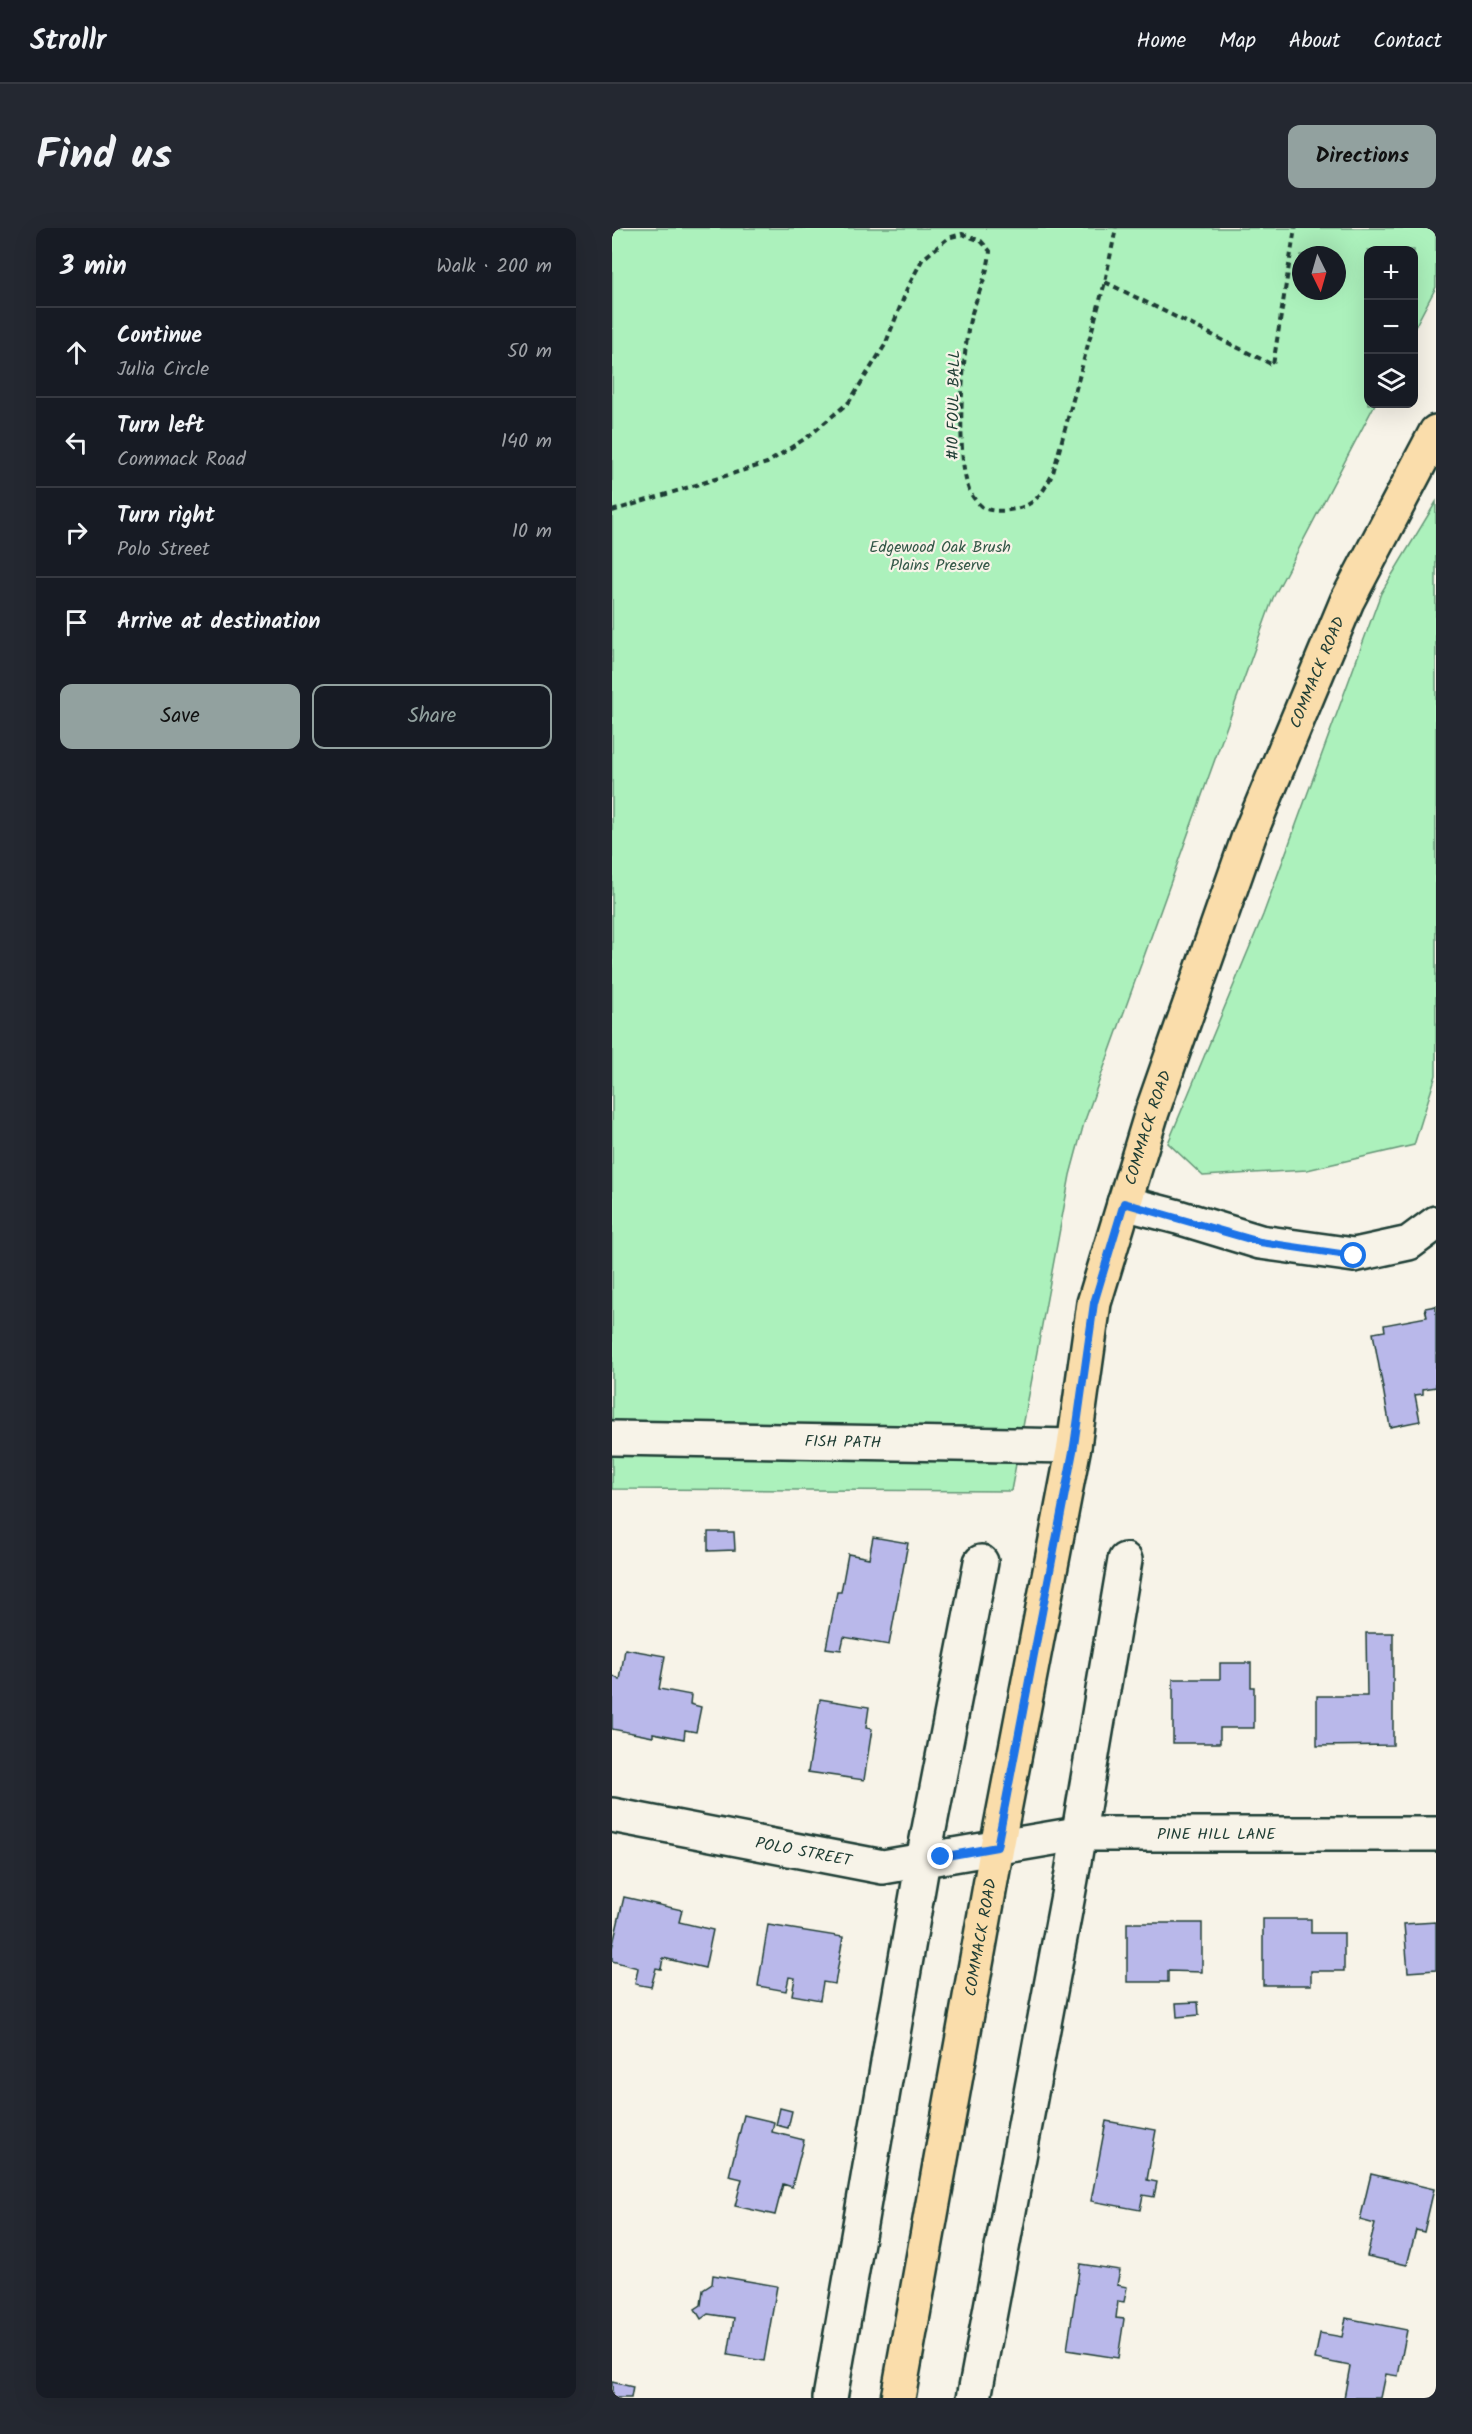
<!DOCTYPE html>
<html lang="en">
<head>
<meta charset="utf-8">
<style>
	:root { --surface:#171b24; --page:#242831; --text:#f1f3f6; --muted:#9ea1a6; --line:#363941; --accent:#92a19f }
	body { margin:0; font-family:Kalam,sans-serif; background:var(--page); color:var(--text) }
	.controls { position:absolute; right:18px; top:18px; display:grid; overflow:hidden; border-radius:12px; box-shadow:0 6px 24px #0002 }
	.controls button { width:54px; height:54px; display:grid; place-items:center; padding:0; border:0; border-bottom:2px solid var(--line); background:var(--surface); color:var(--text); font:30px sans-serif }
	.compass { position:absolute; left:680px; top:18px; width:54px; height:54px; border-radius:50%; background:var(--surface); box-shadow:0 6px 24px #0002; rotate:175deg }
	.stop { position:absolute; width:18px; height:18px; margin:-14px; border:4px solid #1a73e8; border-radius:50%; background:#fff }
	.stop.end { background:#1a73e8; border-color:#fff; box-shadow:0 2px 6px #0008 }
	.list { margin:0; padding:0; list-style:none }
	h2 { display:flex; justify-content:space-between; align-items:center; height:78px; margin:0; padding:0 24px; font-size:26px }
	h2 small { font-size:20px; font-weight:400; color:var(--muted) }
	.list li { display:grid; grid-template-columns:39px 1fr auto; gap:18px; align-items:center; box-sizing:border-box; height:90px; padding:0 24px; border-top:2px solid var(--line) }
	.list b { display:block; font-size:22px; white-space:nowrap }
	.list p { margin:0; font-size:20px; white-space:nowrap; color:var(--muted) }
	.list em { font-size:20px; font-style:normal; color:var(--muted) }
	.actions { display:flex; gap:12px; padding:18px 24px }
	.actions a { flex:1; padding:14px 0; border:2px solid var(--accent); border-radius:12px; text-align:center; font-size:21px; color:var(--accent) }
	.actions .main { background:var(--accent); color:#111 }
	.icon { flex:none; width:33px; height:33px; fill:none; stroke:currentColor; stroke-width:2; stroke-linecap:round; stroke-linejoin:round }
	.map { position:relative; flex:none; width:824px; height:2170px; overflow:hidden; border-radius:12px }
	header { display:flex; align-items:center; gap:36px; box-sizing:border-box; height:84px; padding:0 30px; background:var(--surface); border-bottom:2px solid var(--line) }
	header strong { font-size:28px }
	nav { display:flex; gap:33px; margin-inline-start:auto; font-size:21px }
	.intro { display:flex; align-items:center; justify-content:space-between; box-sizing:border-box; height:144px; padding:0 36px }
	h1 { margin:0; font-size:42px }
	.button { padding:15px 27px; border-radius:12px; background:var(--accent); color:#111; font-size:21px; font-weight:700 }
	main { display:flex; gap:36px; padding:0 36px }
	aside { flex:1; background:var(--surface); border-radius:12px; box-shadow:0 6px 24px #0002 }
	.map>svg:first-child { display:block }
	.green { fill:#acf1bc; stroke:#669778; stroke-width:1.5; fill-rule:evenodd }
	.building { fill:#b9b8ea; stroke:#1f3d34; stroke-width:1.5 }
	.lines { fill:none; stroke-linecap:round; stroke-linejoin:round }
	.minor-casing { stroke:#1f3d34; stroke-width:38 }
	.major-casing { stroke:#1f3d34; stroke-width:38 }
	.path { stroke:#1f3d34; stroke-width:4; stroke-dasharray:6 4.5; stroke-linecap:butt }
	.minor { stroke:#f7f3e8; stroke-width:33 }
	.major { stroke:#faddab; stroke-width:33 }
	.route { stroke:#1a73e8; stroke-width:8 }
	.labels { text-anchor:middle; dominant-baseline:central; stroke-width:4.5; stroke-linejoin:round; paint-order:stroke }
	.street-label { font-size:16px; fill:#1f3d34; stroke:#f7f3e8 }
	.park-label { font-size:16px; fill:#345848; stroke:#f7f3e8 }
</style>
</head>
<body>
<header>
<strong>Strollr</strong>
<nav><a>Home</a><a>Map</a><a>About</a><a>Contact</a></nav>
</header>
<div class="intro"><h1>Find us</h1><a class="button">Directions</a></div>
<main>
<aside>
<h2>3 min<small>Walk · 200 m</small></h2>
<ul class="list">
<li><svg class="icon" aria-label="ahead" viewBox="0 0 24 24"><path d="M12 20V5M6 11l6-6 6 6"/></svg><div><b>Continue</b><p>Julia Circle</p></div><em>50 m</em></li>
<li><svg class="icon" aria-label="left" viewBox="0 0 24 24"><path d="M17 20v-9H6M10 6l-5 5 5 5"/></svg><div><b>Turn left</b><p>Commack Road</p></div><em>140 m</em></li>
<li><svg class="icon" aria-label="right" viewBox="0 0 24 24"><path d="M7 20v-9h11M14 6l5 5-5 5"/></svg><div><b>Turn right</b><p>Polo Street</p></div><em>10 m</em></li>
<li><svg class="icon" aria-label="arrive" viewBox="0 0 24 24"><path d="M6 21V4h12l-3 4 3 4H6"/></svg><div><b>Arrive at destination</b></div></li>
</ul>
<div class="actions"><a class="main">Save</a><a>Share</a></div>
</aside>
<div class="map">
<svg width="824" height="2170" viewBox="0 0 824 2170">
	<rect width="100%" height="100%" fill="#f7f3e8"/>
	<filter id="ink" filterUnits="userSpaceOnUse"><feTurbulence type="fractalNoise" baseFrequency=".0167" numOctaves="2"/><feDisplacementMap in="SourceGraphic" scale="12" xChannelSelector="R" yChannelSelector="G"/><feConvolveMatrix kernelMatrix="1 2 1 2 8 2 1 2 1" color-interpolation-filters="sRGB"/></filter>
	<g filter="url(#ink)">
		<!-- green -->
		<path class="green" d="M0,0h824v59l-22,42v-79h-46v154h7l-102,194 -189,525 -14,52 -59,316 -399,-2zM689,27h36v36h-36z
			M824,274v573l-22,70 -107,25 -104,6 -35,-33 95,-228 118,-322z"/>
		<!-- building -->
		<path class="building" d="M824,1078v81l-13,2v5l-8,1 5,26 -30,6 -17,-94 12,-2 -1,-6 43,-8 -2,-9z
			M96,1304h26l1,18 -27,1z
			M261,1309l35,6 -19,102 -45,-8 -3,13 -15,-2 11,-56h4l7,-38 21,4z
			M754,1405h27v112l-76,1v-50h50z
			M13,1421l40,7 -6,33 32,6 -1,9 11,3 -5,25 -11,-2 -1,9 -31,-6v4l-41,-8v-48l1,-5 7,4z
			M608,1435h31v24h3v41h-34v15h-47v-64h47z
			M208,1471l49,8 -3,21 6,1 -8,51 -56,-8z
			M12,1669l58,13 -3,12 34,8 -8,38 -42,-10 -2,11 -5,-1 -5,19 -16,-3 3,-16 -26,-7v-13z
			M651,1691h48v14h33v38h-33v14h-48z
			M824,1694v48l-28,2 -4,-48z
			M515,1695h75v49l-34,-1v11h-41z
			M156,1697l75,12 -8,47 -12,-2 -3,18 -28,-5 3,-17 -6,-1 -3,14 -28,-5z
			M586,1774l1,13 -22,2 -1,-14z
			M168,1880l12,3 -4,17 -12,-3z
			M132,1887l30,7 -2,10 32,8 -12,47 -9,-3 -8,31 -40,-9 7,-27 -13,-3z
			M494,1893l50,9 -9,50 10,2 -3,15 -11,-2 -3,15 -49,-9z
			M759,1946l63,15 -10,43 -8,-2 -9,35 -40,-9 8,-32 -15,-4z
			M468,2036l40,6 -3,15 10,2 -3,15 -6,-1 -2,17 8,1 -6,39 -51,-8z
			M101,2047l64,11 -13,75 -36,-6 6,-37 -26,-4 -7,5 -6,-10 6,-4 2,-15 9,-6z
			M734,2090l61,12 -9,46 -12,-2 -5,24h-37l6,-32 -35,-7 5,-26 22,4z
			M0,2154l21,5 -2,11h-19z"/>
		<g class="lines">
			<defs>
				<g id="minor">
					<path d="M512,975l54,14 82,25 94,13 55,-12 27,-20"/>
					<path id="s1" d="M0,1210l462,8"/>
					<path id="s2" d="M0,1587l271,52 194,-33h359"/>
					<path d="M218,2170l93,-538 58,-298"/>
					<path d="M362,2170l97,-519 54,-319"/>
				</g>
				<g id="major">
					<path id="s3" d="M286,2170l99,-551 77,-401 20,-143 58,-191 97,-276 98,-235 89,-169"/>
				</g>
			</defs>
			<!-- minor casing -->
			<use href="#minor" class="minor-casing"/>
			<!-- major casing -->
			<use href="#major" class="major-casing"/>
			<!-- path -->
			<path class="path" d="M493,54l168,83 22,-137
				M0,283l155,-48 42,-27 40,-34 36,-57 23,-58 14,-27 26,-22 14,-4 19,7 9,10c-2,28 -18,52 -22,79 -6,38 -12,125 1,160 2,5 7,11 11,15 8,8 25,6 35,4 21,-4 29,-18 38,-36l52,-191 11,-54"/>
			<!-- minor -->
			<use href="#minor" class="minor"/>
			<!-- major -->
			<use href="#major" class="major"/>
		</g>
	</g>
	<g class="lines" filter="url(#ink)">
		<!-- route -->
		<path class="route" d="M329,1629l56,-10 77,-401 20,-143 30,-100 136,39 94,14"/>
	</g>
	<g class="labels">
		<!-- street labels -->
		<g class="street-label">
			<text transform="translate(342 177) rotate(-89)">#10 FOUL BALL</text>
			<text stroke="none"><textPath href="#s3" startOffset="1782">COMMACK ROAD</textPath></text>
			<text stroke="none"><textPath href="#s3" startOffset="1296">COMMACK ROAD</textPath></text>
			<text stroke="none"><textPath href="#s1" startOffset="231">FISH PATH</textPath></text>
			<text stroke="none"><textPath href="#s2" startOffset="612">PINE HILL LANE</textPath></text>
			<text stroke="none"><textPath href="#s2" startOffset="195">POLO STREET</textPath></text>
			<text stroke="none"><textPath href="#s3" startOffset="468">COMMACK ROAD</textPath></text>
		</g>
		<!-- park labels -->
		<g class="park-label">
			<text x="328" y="319">Edgewood Oak Brush<tspan x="328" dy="18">Plains Preserve</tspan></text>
		</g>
	</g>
</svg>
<div class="controls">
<button>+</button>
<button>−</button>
<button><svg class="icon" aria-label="layers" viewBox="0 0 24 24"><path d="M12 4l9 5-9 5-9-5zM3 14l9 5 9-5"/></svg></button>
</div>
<svg class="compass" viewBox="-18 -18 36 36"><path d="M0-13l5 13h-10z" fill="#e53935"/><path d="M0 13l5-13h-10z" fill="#9ea1a6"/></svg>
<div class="stop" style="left:742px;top:1028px"></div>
<div class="stop end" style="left:329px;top:1629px"></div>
</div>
</main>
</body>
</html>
